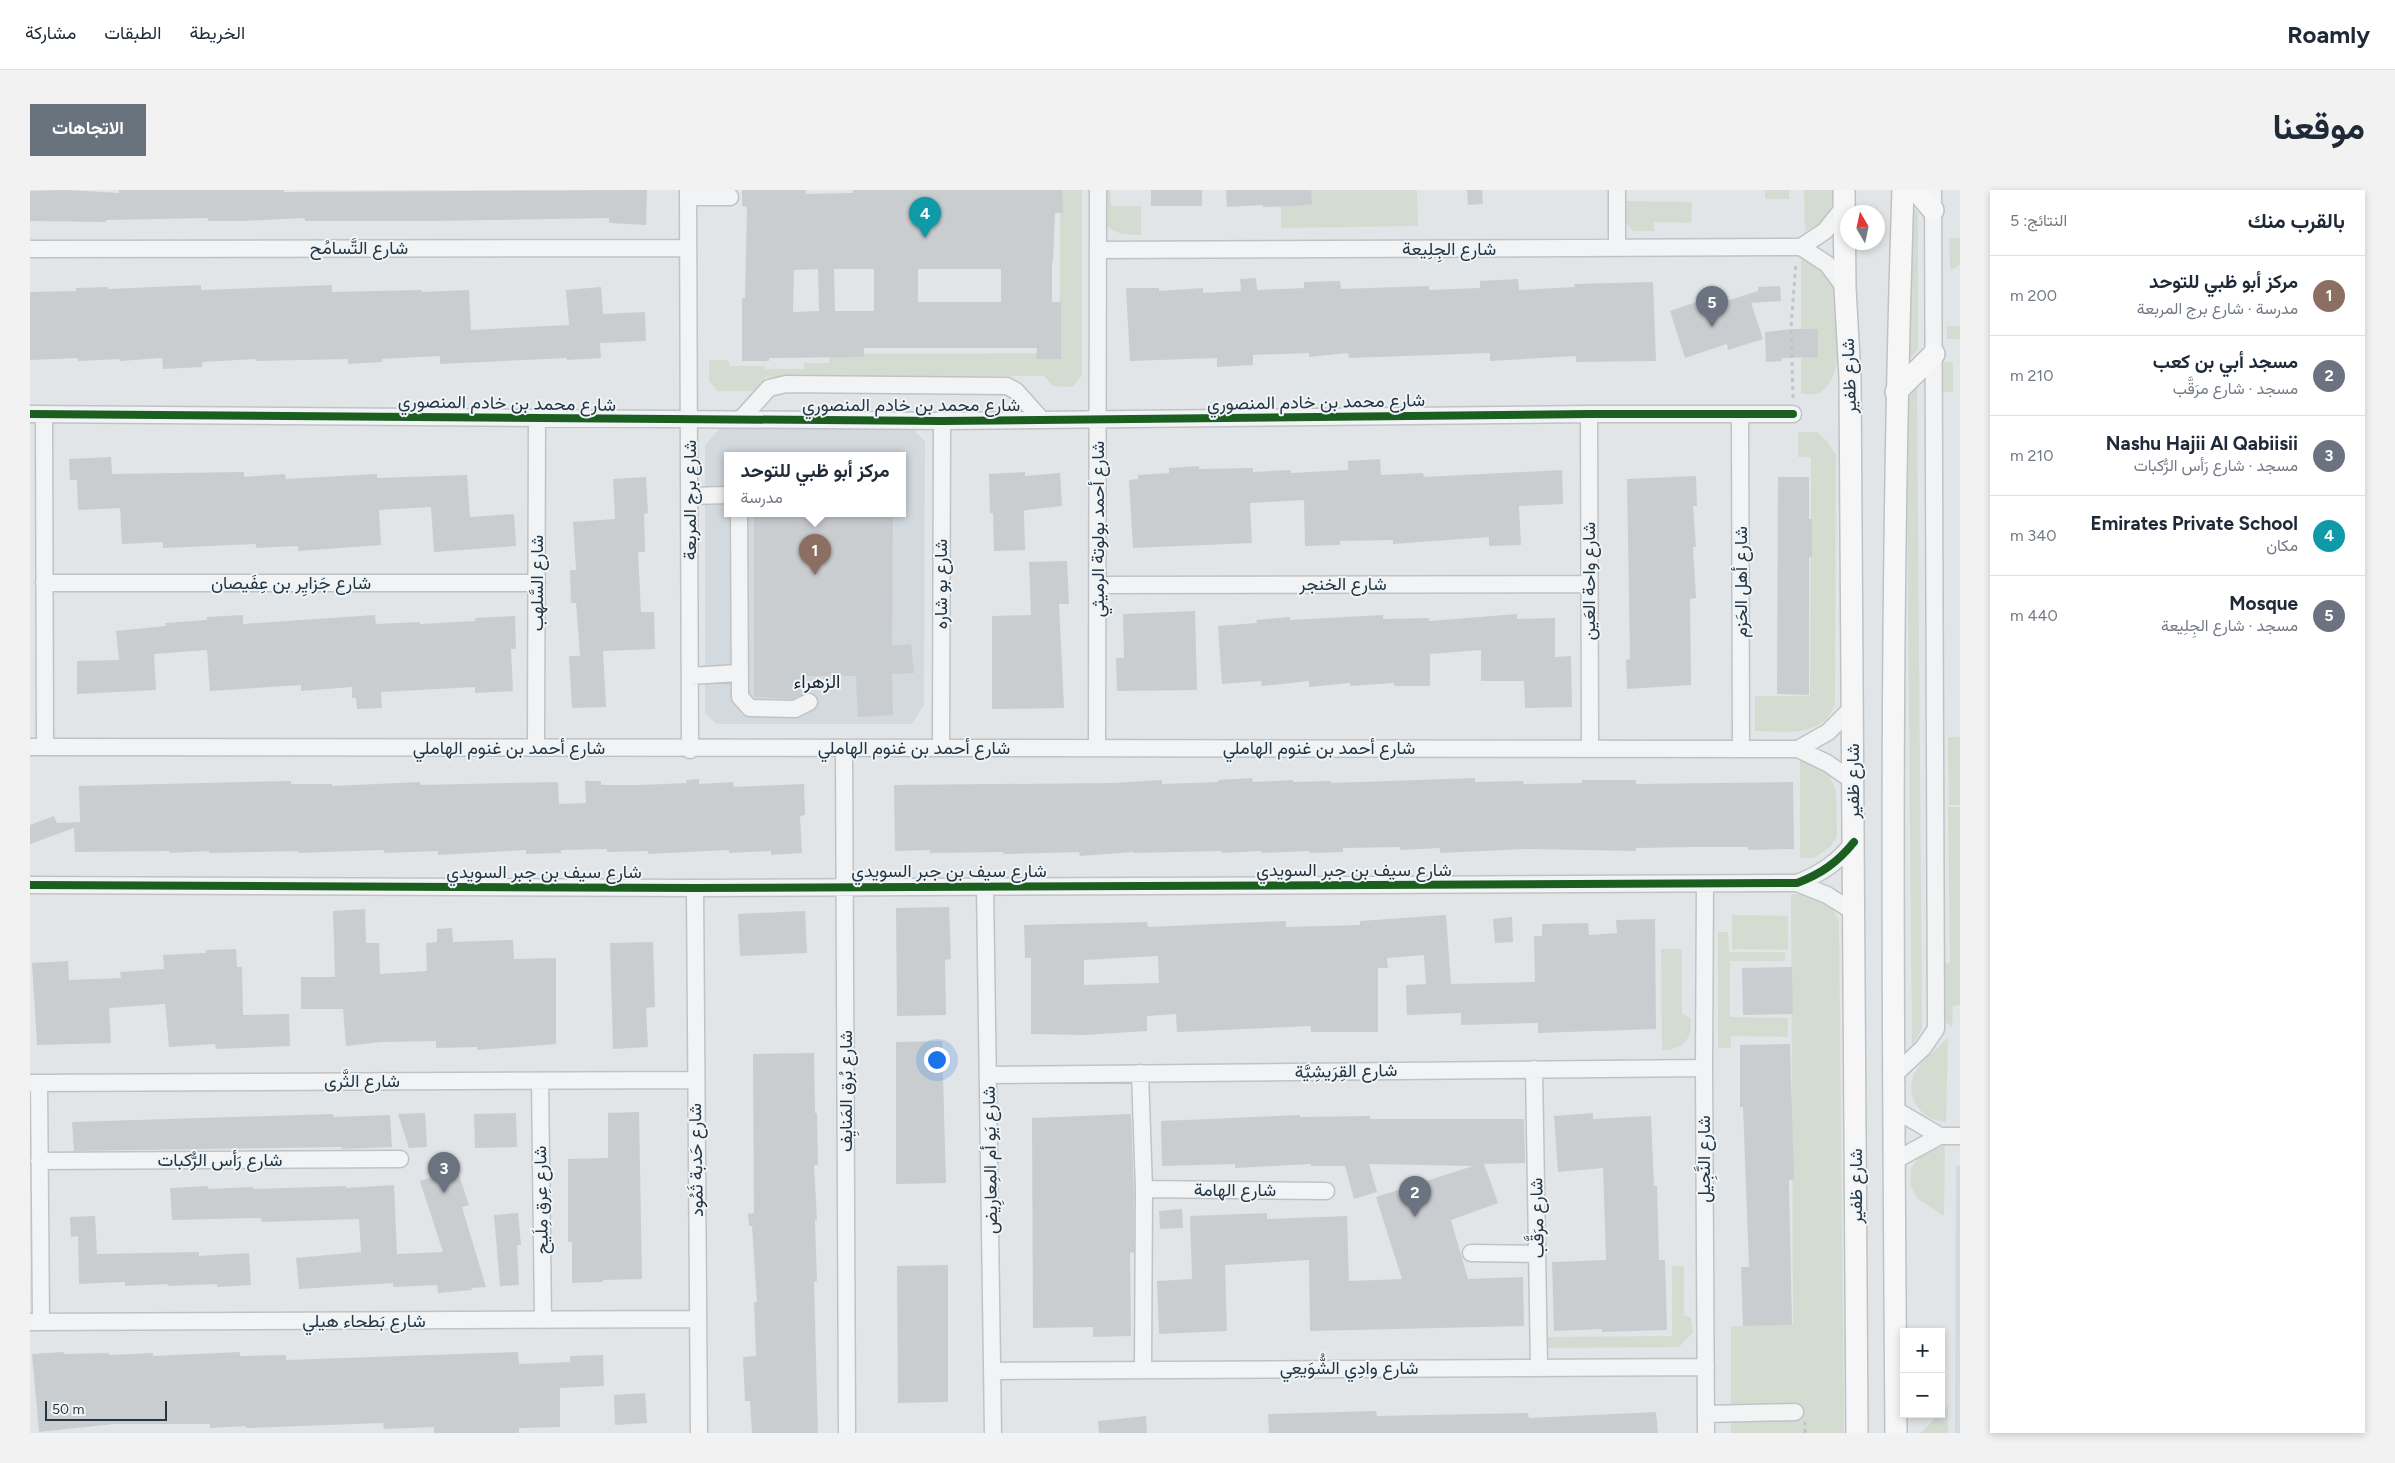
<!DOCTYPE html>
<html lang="ar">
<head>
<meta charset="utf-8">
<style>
	:root { --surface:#fff; --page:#f2f2f3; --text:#1f2937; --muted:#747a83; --line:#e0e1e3; --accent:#68737d }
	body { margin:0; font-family:Figtree,Vazirmatn,sans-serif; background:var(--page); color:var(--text); direction:rtl }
	.controls { position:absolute; right:15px; bottom:15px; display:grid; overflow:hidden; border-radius:0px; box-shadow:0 2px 8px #0003 }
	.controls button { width:45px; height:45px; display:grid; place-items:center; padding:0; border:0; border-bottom:1px solid var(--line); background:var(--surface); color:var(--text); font:25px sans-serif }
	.compass { position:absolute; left:1810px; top:15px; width:45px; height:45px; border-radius:50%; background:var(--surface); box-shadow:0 2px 8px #0003; rotate:351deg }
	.scale { position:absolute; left:15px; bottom:12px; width:122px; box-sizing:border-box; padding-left:5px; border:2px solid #263544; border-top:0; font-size:14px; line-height:18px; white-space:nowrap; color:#263544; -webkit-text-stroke:4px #eff4f7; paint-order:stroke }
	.you { position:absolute; left:906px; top:869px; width:18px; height:18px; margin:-12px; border:4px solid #fff; border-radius:50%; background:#1a73e8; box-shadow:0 0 0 8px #1a73e833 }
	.badge { display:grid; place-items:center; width:32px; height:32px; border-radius:50%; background:var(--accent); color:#fff; font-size:16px; font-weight:700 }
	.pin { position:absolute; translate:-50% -41px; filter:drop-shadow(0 1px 2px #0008) }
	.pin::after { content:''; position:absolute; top:26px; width:18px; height:15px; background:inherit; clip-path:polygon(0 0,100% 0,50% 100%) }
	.popup { position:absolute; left:694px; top:262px; width:182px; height:65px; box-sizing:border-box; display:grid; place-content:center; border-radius:0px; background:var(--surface); filter:drop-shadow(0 1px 4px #0005); font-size:16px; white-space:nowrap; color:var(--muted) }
	.popup b { font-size:19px; color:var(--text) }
	.popup::after { content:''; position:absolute; left:50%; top:100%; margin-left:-10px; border:10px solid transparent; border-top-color:var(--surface) }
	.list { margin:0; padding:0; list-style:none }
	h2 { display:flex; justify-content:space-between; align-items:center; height:65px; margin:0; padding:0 20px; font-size:21px }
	h2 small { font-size:16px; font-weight:400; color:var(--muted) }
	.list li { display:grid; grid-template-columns:32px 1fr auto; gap:15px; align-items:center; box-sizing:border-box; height:80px; padding:0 20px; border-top:1px solid var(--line) }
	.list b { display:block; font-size:19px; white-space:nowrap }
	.list p { margin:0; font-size:16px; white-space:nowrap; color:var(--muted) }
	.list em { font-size:16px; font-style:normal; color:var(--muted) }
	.map { position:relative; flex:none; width:1930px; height:1243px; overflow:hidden; direction:ltr; border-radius:0px }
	header { display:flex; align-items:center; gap:30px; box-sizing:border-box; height:70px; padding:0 25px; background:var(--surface); border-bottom:1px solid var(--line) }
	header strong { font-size:24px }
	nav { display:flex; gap:28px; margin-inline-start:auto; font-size:18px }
	.intro { display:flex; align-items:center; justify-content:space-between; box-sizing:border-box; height:120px; padding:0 30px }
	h1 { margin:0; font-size:35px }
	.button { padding:12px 22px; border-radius:0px; background:var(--accent); color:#fff; font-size:18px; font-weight:700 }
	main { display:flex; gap:30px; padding:0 30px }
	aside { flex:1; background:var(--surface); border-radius:0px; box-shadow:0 2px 8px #0003 }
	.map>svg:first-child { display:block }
	.built { fill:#d2d9df; fill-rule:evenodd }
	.green { fill:#d4dcd2 }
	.building { fill:#cacdd0; fill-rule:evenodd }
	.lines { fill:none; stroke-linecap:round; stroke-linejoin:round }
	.minor-casing { stroke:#c0c3c5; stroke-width:19 }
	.major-casing { stroke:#bdc2c5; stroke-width:24 }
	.path { stroke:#c0c5c8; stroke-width:3; stroke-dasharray:4 4; stroke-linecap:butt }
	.minor { stroke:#f2f3f4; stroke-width:16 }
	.major { stroke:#f6f6f7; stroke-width:21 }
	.cycleway-casing { stroke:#eff4f7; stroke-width:11 }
	.cycleway { stroke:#1b5e20; stroke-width:8 }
	.labels { text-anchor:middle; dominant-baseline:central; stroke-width:4; stroke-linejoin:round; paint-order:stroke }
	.street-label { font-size:18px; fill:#263544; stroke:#eff4f7 }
	.neighbourhood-label { font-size:19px; fill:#192634; stroke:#eff4f7 }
</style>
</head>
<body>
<header>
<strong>Roamly</strong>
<nav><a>الخريطة</a><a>الطبقات</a><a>مشاركة</a></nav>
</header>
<div class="intro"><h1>موقعنا</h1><a class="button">الاتجاهات</a></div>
<main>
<aside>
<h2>بالقرب منك<small>النتائج: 5</small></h2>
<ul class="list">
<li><span class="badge" style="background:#8d6e63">1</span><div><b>مركز أبو ظبي للتوحد</b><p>مدرسة · شارع برج المربعة</p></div><em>200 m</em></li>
<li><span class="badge" style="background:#6b7280">2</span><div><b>مسجد أبي بن كعب</b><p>مسجد · شارع مرَقَّب</p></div><em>210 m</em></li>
<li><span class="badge" style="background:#6b7280">3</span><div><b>Nashu Hajii Al Qabiisii</b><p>مسجد · شارع رَأس الرُّكبات</p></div><em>210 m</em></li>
<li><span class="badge" style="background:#0f9aa8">4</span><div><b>Emirates Private School</b><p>مكان</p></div><em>340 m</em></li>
<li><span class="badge" style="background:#6b7280">5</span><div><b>Mosque</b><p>مسجد · شارع الجِلِيعة</p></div><em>440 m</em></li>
</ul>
</aside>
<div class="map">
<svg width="1930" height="1243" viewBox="0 0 1930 1243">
	<rect width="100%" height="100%" fill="#e2e5e7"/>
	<!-- built -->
	<path class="built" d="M692,236h187l16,15 -1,264 -12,19h-195l-12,-11v-268zM698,266h174v58h-174z
		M1926,976h4v267h-5z"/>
	<!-- green -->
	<path class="green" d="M1030,0h22v185l-9,12 -20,-1 -9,-10 -278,1 -13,14h-36l-8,-11v-20h19l2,6h35v3h39v-6h25v-9l231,-1z
		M1074,0h6l1,16h30v29c-15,0 -26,0 -37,-12z
		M1251,0h136l1,36 -137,2z
		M1735,0h24v9h-24z
		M1774,0h29c2,21 -10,34 -28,41z
		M1875,8l13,15v137l-12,13z
		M1595,11l67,1 -1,21 -37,-1v9h-21l-9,-10z
		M1930,48v26l-6,5h-4l-1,-31z
		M1771,63l36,24c1,26 12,108 -21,117 -4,1 -11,0 -15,0z
		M1917,136h13v13h-13z
		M1913,172h10v30h-11z
		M1887,196l5,643 -10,17 -6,-651z
		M1768,242h19l10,9 9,14 -1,250c-3,5 -6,13 -11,16 -17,15 -48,10 -69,10v-35h55l1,-239h-13z
		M1918,547h12v68h-11z
		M1770,570l14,4 15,11 7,16 1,45 -6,10 -17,12h-14z
		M1918,617h12v198l-7,1 -1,21 -8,-6 -1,-57 7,-1z
		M1761,704h16l23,9 9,18 5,512h-113v-107l62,-1z
		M1702,725l56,1v34l-56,-1z
		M1688,742h10l1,20h56v9h-55v56l58,1v19l-57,-1v12h-13z
		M1631,759h21v65l9,4c1,22 -8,32 -29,32z
		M1918,848l-2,84c-26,-1 -45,-29 -29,-53 8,-11 21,-21 31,-31z
		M1915,955l-1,71 -26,-17 -8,-14 1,-16 7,-11z
		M1642,1076h12v49l7,3 2,14 -14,15 -133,1v-11l126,-1z
		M1918,1215v28h-27z"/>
	<!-- building -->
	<path class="building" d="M36,0l53,3v-3h165v2l363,-2 -1,35 -37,-2v-5l-179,3h-125v-3l-62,3h-35v-3l-102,2v2l-76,-1v-30z
		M712,0h64v4l47,-1v-3h209l1,23h-8l-2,48h-1v41h9v57h-25l1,-11h-173v9l-95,1v3h-27v-63h3l2,-91 -5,-1zM788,79l1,42 -26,1 1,-42zM804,79h40v42h-39zM888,79h83v33h-83z
		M1121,0h51v16h-51z
		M1196,0h85l1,14 -18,2 -31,1v-2l-36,2z
		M1437,0h15l1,14 -15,1z
		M1226,88l1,12 47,-2v-6l36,-1 1,8 88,-3v4l51,-2v-7l38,-2 1,11 56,-3 -1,-3 79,-2 3,79 -80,1v-6l-86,5v-8l-141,5 -1,-5 -39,4v-4l-56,2v10l-36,2v-9l-87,3 -4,-73h33v3l44,-3v5l38,-2 -1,-12z
		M171,95v5l131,-5v7l90,-2v2l47,-2 2,40 98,-5 -3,-35 35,-3 2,27 42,-2 1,29 -46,2 1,15 -34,2v-2l-127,6v-8l-58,3v3l-34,2v-5l-92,2v-2l-54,3v5l-39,2 -1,-11 -42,3v-2l-42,2v-3l-48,2v-68l46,-1v-3l32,-1v2z
		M1750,96l1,15 -30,2 12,36 -35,11 -1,-6 -42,14 -15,-47 44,-15 3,8 41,-13v-4z
		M1763,139h25v28l-36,1v3l-16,1 -1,-30z
		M81,267l1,17 132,-2v5l41,-3 1,5 91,-5v4l90,-3 3,42 44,-3 2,32 -82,6 -3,-45 -52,3 2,35 -83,6v-5l-42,2v-4l-93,4v-6l-41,2 -2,-36 -42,2 -1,-30h-7l-1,-21z
		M1350,269l1,16 42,-2 1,4 138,-7 1,34 -44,2 2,39 -32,1v-9l-96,7v-4l-53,1v4l-35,1 -1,-46 -54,3 2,40 -119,5 -4,-68 9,-1v-4l31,-2v-5l30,-2v3l54,-1v4l38,-2v3l57,-3v-9z
		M995,282v4l35,-3 2,33 -35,4 -3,1 1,39 -31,1 -1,-38h-3l-1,-39z
		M1666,286l1,30h-4l3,41h-3l3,51 -6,1 1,86 -64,4 -1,-29 4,-1 -3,-180z
		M616,287l2,36 -4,1 1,38h-7l3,60h13l1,37 -52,2 3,56 -34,1 -3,-52h11l-4,-53h-5l-1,-33h6l-3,-48 42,-3 -2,-40z
		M1748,287h31v42h3v38h-3v138l-32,-1z
		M724,324h139l-1,132 19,-2 3,29 -22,1 1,41 -35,2 -2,-41h-54v19l-9,4 -39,-2z
		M1037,371l2,43h-10l5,104 -72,1v-93l39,-1 -2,-53z
		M1165,421l2,79 -80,1 -1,-33h8l-1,-44z
		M1487,424v5l38,-1v39l16,-1 1,51 -47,1 -1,-27h-43v-31l-51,4v32h-36v-3l-44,3v-3l-41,4v-6l-47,5 -1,-5 -39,3 -4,-58 39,-3 -1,-3 34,-3v3l93,-5v4l46,-1v3z
		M213,425v9l132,-9 1,9 44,-2v2l55,-3v-3l40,-2 1,33h-5l2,42 -38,2v-6l-94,5 1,16 -25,1 -1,-11h-4v-11l-51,4v-6l-91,6 -3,-41 -53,4 2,36 -79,4v-33l42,-1 -3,-29 50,-5 -1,-3 42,-3v-3z
		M1222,588l1,4 40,-2v2l38,-1v2l144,-5v4l48,-1 1,3 58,-1v-3h54v4l157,-2 1,67 -46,1v-3h-56l-56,1v3l-109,-2 -87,4v-5l-40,2v-3l-57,1v4l-33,1 -1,-2 -47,2 -1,-2 -39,2v-2l-89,2v-1l-53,4 -1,-4 -75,2 -1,-2 -73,1v-3l-35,1 -1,-66 219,-2 49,-3v4l56,-2v-2z
		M669,589v5l34,-2 1,5 70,-3 1,31 -5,1 2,37 -31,2v-4l-42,2v-3l-81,4v-3l-41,1v-3l-46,1v3l-35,1v-4l-88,5v-4l-54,2v-3l-86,3v-2l-89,2v-2l-39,2 -1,-2 -94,1 -1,-24 -44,16v-19l24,-9 3,7 23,-1 -1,-36 212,-5v3h41v2l88,-4 1,3 137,-3 1,22 27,-1 -1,-22h16v4h40l46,-2 -1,-3z
		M919,717l2,52 -6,1 1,55 -49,1 -1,-108z
		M335,719l1,34h13l1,31 47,-3 -1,-28 11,-1v-13l15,-1 1,14 60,-2 1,19 42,-1v86l-79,6v-3l-41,1v-7l-55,1 -35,4 -3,-37h-42v-32h34l-2,-66z
		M775,721l2,42 -67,3 -2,-42z
		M1416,725l5,69 84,-2 -1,-46h8v-12l46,-1 1,12 28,-2 -1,-13 39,-1 1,110 -118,4v-10l-77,2v-12l-54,2 -1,-30 20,-1 -2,-29 -37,3 1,10h-10v64h-67v-6l-134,6 -1,-18 -29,2v15l-63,4 -53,-1v-76h-6l-1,-33 123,-3 1,5 138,-6v6l74,-2v-4zM1128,766l1,27 -75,2v-25z
		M1482,727l1,25 -18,1 -2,-24z
		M623,752l2,65 -9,1 2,39 -35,2 -3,-106z
		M206,759l1,18h5l1,48 46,-1 1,32 -74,3 -1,-5 -46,3 -4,-43 -56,4 2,35 -74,2 -5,-82 36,-2 1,19 52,-2 -1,-6 44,-3 -1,-14 43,-2v-3z
		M1762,777l1,47 -50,1 -1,-47z
		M912,851l4,142 -50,1v-142z
		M1760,854l4,136h-5l3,145 -49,1 -2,-59h8l-6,-160h-3v-62z
		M784,863l1,60h2l1,52h-4l3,55h-2l2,61 -3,1 4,151h-66l-2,-32h-5l-2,-44 13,-1 -2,-54h3l-5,-76h-3l-1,-12 6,-1 -1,-159z
		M609,922l3,167 -39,1v2l-31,1v-41h-4v-83l40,-1v-45z
		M395,923l2,34 -18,1 -11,-34z
		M486,923l1,34 -42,1 -1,-34z
		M1563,923v6l58,-3 3,70h3l2,74h6l2,70 -65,2v-3l-48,2 -2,-69 54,-2 -3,-92 -45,4 -4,-56z
		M303,924l1,3 56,-2 2,32 -50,2v-2l-268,4 -2,-29z
		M1101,924l3,77v61l-4,1 1,83 -38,1v-10l-60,1 -1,-210z
		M1270,925v2l70,-1v3h154l1,44 -41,1 14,39 -47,17 17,59 55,-2 1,49 -214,5 -1,-71 -84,5 2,66 -68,3 -2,-53 35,-2 -2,-63 77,-3v6l80,-3 2,65 53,-2 -26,-82 97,-31 -104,-2 8,28 -23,7 -9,-33h-34v-2l-76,4v-4l-73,2 -1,-45z
		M427,979l12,36 -7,2 24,80 -15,1 1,2 -34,3 -1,-8 -44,2v-4l-94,6 -3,-31 65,-6 -2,-33 -97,3 -1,-4 -89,2 -2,-32 38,-2v3l45,-2v2l93,-3v2l48,-3 3,69 46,-2 -23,-71z
		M1152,1019l1,19 -23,1 -1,-18z
		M488,1023l3,32h-4l2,40 -19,1 -6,-71z
		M65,1026l2,38 102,-2v4l50,-3 2,32 -34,2v-3l-49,2v-2l-43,2v-4l-46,2 -1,-48 -7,1 -1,-20z
		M918,1075v137l-50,1 -1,-137z
		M34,1162v2l45,-1v2l44,-2v3l87,-4v4l46,-1v5l232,-8 1,12 51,-2v-6l33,-1 1,31 -44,2v39l-41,1v5h-85v-6l-50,2 -1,-6 -137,5v-2l-36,2v-4h-96l-75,8 -7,-78z
		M615,1203l2,30 -32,2 -1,-30z
		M1346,1221l1,5 151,-3 1,5 127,-6 2,21h-389l-1,-19z
		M1116,1226l1,17h-48l-1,-12z"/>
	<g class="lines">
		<defs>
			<path id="minor" d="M658,0l2,560
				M1587,0v58
				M658,7h42
				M1771,57l26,17 18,24
				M0,59l658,-1
				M1068,60l703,-3 24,-16 19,-24
				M0,224l912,7 647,-7h204
				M14,224l1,333
				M1559,224l1,334
				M1710,225l1,334
				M710,230l29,-32 17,-4 221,2 9,5 26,29
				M660,306l38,-1
				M709,324l1,183 10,11 45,1 14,-7
				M14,393h493
				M1068,395l491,-1
				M660,486l49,-3
				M0,557l1768,2 29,14 26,18
				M506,557l1,-329
				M911,557l1,-326
				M814,558l3,685
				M1067,558l1,-558
				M1768,559l30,-17 25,-25
				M1767,693l30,12 27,17
				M0,695l665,3 1102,-5c24,-9 41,-21 57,-41
				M1675,695l-1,183 2,365
				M955,696l8,547
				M665,698l4,545
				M1504,879l5,298
				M1110,883l4,116 -1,180
				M959,885l715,-7
				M1864,885l29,-27 13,-19 -3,-839
				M510,891l3,239
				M0,893l664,-3
				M9,893l2,239
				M1864,919l46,27h20
				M9,971l361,-2
				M1864,971l46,-25
				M1114,999l182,2
				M1441,1063l66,1
				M0,1132l668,-3
				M962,1181l714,-4
				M1676,1224l89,-2"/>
			<path id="major" d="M1814,0l1,98 5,89 7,1056
				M1886,0l17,20
				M1866,202l38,-38
				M1866,1243c-3,-414 -7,-829 7,-1243"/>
		</defs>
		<!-- minor casing -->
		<use href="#minor" class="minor-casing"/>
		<!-- major casing -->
		<use href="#major" class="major-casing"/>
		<!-- path -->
		<path class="path" d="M1763,208l-2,-70 5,-66
			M1775,1243v-11"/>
		<!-- minor -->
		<use href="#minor" class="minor"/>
		<!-- major -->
		<use href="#major" class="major"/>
		<defs>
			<path id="cycleway" d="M0,224l912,7 647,-7h204
				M0,695l665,3 1102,-5c24,-9 41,-21 57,-41"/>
		</defs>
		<!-- cycleway casing -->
		<use href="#cycleway" class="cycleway-casing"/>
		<!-- cycleway -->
		<use href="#cycleway" class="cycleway"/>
	</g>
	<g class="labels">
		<!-- street labels -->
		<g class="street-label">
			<text x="329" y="58">شارع التَّسامُح</text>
			<text x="1419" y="59">شارع الجِلِيعة</text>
			<text transform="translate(1819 186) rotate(-92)">شارع ظفير</text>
			<text transform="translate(1286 212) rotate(-1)">شارع محمد بن خادم المنصوري</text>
			<text transform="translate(477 213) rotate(1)">شارع محمد بن خادم المنصوري</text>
			<text x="881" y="215">شارع محمد بن خادم المنصوري</text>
			<text transform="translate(660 310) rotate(-90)">شارع برج المربعة</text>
			<text transform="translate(1068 339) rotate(-90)">شارع أحمد بولوتة الرميثي</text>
			<text transform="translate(1559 391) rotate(-90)">شارع واحة العَين</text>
			<text transform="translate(1711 392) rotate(-90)">شارع أهل الحَزم</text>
			<text x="261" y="393">شارع جَزايِر بن عِفَيصان</text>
			<text transform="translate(507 393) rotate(-90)">شارع السَّلهب</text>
			<text transform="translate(911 394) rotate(-90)">شارع بو شاره</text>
			<text x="1313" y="394">شارع الخنجر</text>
			<text x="479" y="558">شارع أحمد بن غنوم الهاملي</text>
			<text x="884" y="558">شارع أحمد بن غنوم الهاملي</text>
			<text x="1289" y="558">شارع أحمد بن غنوم الهاملي</text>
			<text transform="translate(1823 591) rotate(-90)">شارع ظفير</text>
			<text x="1324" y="680">شارع سيف بن جبر السويدي</text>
			<text x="919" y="681">شارع سيف بن جبر السويدي</text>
			<text x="514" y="682">شارع سيف بن جبر السويدي</text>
			<text transform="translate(1316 881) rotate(-1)">شارع القِرَيشِيَّة</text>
			<text x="332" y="891">شارع الثَّرى</text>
			<text transform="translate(816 901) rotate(-90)">شارع بُرق المَنايِف</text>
			<text transform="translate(1674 969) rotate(-90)">شارع النَّجِيل</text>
			<text x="190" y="970">شارع رَأس الرُّكبات</text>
			<text transform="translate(666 970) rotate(-91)">شارع حَدبة ثَمُود</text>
			<text transform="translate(960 970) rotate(-91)">شارع يَو أم المِعارِيض</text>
			<text transform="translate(1826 996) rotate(-90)">شارع ظفير</text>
			<text x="1205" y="1000">شارع الهامة</text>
			<text transform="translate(511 1010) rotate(-91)">شارع عِرق مِلَيح</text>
			<text transform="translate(1507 1028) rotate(-91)">شارع مرَقَّب</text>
			<text x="334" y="1131">شارع بَطحاء هيلي</text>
			<text x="1319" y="1178">شارع وادِي الشُّوَيعِي</text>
		</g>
		<!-- neighbourhood labels -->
		<g class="neighbourhood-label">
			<text x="787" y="491">الزهراء</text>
		</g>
	</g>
</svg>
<div class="controls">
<button>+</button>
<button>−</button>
</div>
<svg class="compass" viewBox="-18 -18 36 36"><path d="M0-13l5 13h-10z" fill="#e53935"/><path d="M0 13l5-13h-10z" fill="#747a83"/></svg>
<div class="scale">50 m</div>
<div class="you"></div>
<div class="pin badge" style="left:785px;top:385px;background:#8d6e63">1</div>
<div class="popup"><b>مركز أبو ظبي للتوحد</b>مدرسة</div>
<div class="pin badge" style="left:1385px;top:1027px;background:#6b7280">2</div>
<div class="pin badge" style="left:414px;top:1003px;background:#6b7280">3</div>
<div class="pin badge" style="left:895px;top:48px;background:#0f9aa8">4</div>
<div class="pin badge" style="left:1682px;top:137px;background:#6b7280">5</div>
</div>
</main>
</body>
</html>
